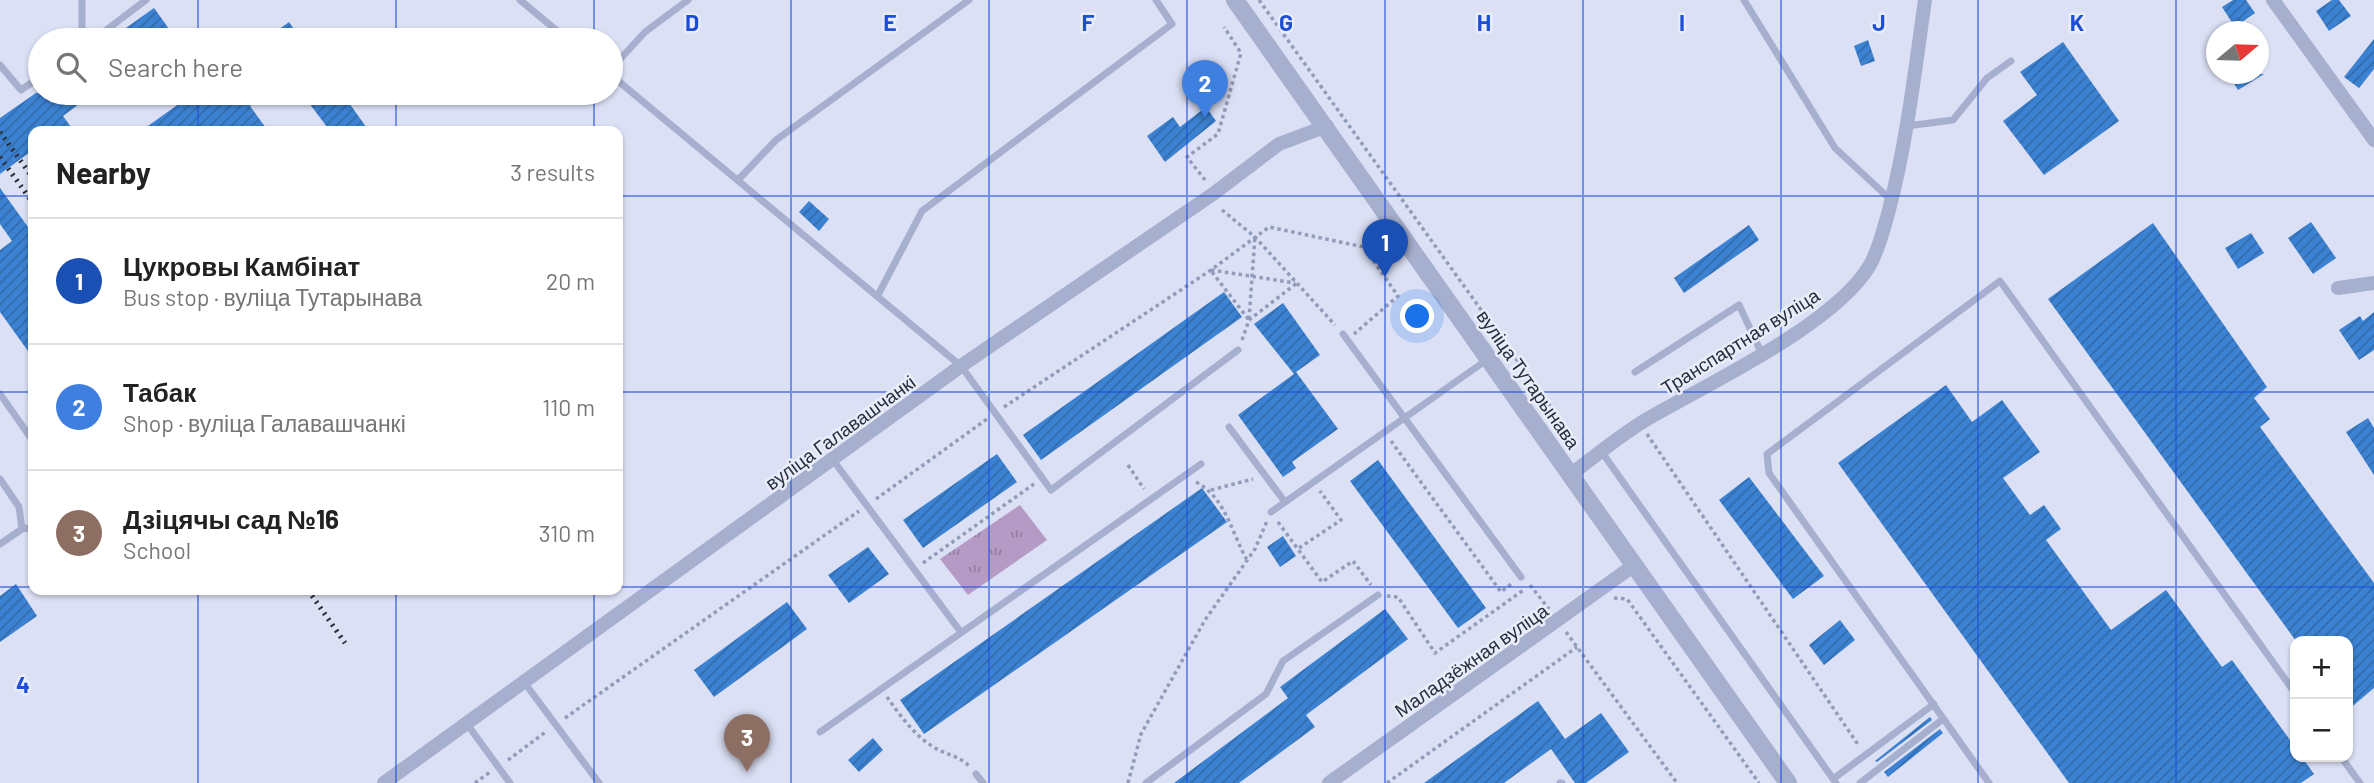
<!DOCTYPE html>
<html lang="en">
<head>
<meta charset="utf-8">
<style>
	:root { --surface:#fff; --page:#f2f2f2; --text:#222; --muted:#767676; --line:#e0e0e0; --accent:#db2777 }
	body { margin:0; font-family:Barlow,sans-serif; background:var(--page); color:var(--text) }
	.controls { position:absolute; right:21px; bottom:21px; display:grid; overflow:hidden; border-radius:14px; box-shadow:0 2px 5px #0004 }
	.controls button { width:63px; height:63px; display:grid; place-items:center; padding:0; border:0; border-bottom:2px solid var(--line); background:var(--surface); color:var(--text); font:35px sans-serif }
	.compass { position:absolute; left:2206px; top:21px; width:63px; height:63px; border-radius:50%; background:var(--surface); box-shadow:0 2px 5px #0004; rotate:71deg }
	.you { position:absolute; left:1418px; top:317px; width:24px; height:24px; margin:-18px; border:5px solid #fff; border-radius:50%; background:#1a73e8; box-shadow:0 0 0 10px #1a73e833 }
	.badge { display:grid; place-items:center; width:46px; height:46px; border-radius:50%; background:var(--accent); color:#fff; font-size:23px; font-weight:700 }
	.pin { position:absolute; translate:-50% -58px; filter:drop-shadow(0 2px 4px #0008) }
	.pin::after { content:''; position:absolute; top:37px; width:24px; height:21px; background:inherit; clip-path:polygon(0 0,100% 0,50% 100%) }
	.list { margin:0; padding:0; list-style:none }
	h2 { display:flex; justify-content:space-between; align-items:center; height:91px; margin:0; padding:0 28px; font-size:30px }
	h2 small { font-size:23px; font-weight:400; color:var(--muted) }
	.list li { display:grid; grid-template-columns:46px 1fr auto; gap:21px; align-items:center; box-sizing:border-box; height:126px; padding:0 28px; border-top:2px solid var(--line) }
	.list b { display:block; font-size:26px; white-space:nowrap }
	.list p { margin:0; font-size:23px; white-space:nowrap; color:var(--muted) }
	.list em { font-size:23px; font-style:normal; color:var(--muted) }
	.icon { flex:none; width:38px; height:38px; fill:none; stroke:currentColor; stroke-width:2; stroke-linecap:round; stroke-linejoin:round }
	.map { position:relative; flex:none; width:2374px; height:783px; overflow:hidden }
	.search { position:absolute; background:var(--surface); box-shadow:0 2px 5px #0004; left:28px; top:28px; width:595px; height:77px; display:flex; align-items:center; gap:18px; box-sizing:border-box; padding:0 24px; border-radius:38px; color:var(--muted); font-size:26px }
	.panel { position:absolute; background:var(--surface); box-shadow:0 2px 5px #0004; left:28px; top:126px; width:595px; height:469px; border-radius:14px }
	.map>svg:first-child { display:block }
	.grass { fill:url(#grass-tufts) }
	.building { fill:url(#building-hatch) }
	.lines { fill:none; stroke-linecap:round; stroke-linejoin:round }
	.path { stroke:#909cba; stroke-width:3.5; stroke-dasharray:3.5 3.5; stroke-linecap:butt }
	.service { stroke:#a6b0ce; stroke-width:7 }
	.minor { stroke:#a6b0ce; stroke-width:14 }
	.tertiary { stroke:#a6b0ce; stroke-width:18 }
	.rail { stroke:#282f3a; stroke-width:5; stroke-dasharray:2 5; stroke-linecap:butt }
	.grid { fill:none; stroke:#1d4ed8; stroke-width:2; stroke-opacity:0.55 }
	.labels { text-anchor:middle; dominant-baseline:central; stroke-width:5; stroke-linejoin:round; paint-order:stroke }
	.street-label { font-size:19px; fill:#282f3a; stroke:#e9ecfb }
	.grid-label { font-size:23px; text-anchor:middle; font-weight:bold; fill:#1d4ed8; stroke:#e9ecfb; stroke-width:5; stroke-linejoin:round; paint-order:stroke }
</style>
</head>
<body>
<div class="map">
<svg width="2374" height="783" viewBox="0 0 2374 783">
	<defs>
		<pattern id="grass-tufts" width="24" height="20" patternUnits="userSpaceOnUse" patternTransform="scale(1.75)"><rect width="24" height="20" fill="#b59ac5"/><path d="M3 7l-1-3M5 7V3M7 7l1-3M15 17l-1-3M17 17v-4M19 17l1-3" fill="none" stroke="#937ea1"/></pattern>
		<pattern id="building-hatch" width="6" height="6" patternUnits="userSpaceOnUse" patternTransform="scale(1.75)"><rect width="6" height="6" fill="#3c82d2"/><path d="M-1 1l2-2M0 6l6-6M5 7l2-2" fill="none" stroke="#326bab"/></pattern>
	</defs>
	<rect width="100%" height="100%" fill="#dce0f5"/>
	<!-- grass -->
	<path class="grass" d="M1020,505l27,35 -79,55 -28,-36z"/>
	<!-- building -->
	<path class="building" d="M2233,0h13l9,13 -20,14 -13,-20z
		M2332,0h7l12,16 -22,15 -13,-20z
		M154,8l23,32h-68z
		M289,22l13,18h-38z
		M2374,39v30l-15,19 -15,-11z
		M1868,40l7,21 -14,5 -7,-20z
		M2063,42l56,79 -75,54 -41,-54 34,-26 -17,-23z
		M2228,74h36l-26,16z
		M36,93h58l-31,23 11,15h-41v19l-33,24v-56z
		M194,93h74l-18,13 18,25h-127z
		M315,93h27l27,38h-39l-24,-32z
		M1206,107l10,14 -51,41 -18,-26 26,-19 7,10z
		M0,188l33,46v124l-33,-46v-62l12,-9 -12,-17z
		M809,201l20,18 -10,12 -20,-19z
		M2311,222l25,36 -23,16 -25,-36z
		M2153,223l114,164 -13,11 16,21 -10,8 114,156v105l-26,22v-69h-52l-248,-342z
		M1749,225l10,15 -75,53 -10,-15z
		M2251,233l13,20 -26,16 -13,-21z
		M1224,292l18,25 -201,143 -18,-25z
		M1283,303l37,52 -24,17 42,57 -46,33 4,6 -13,9 -45,-62 56,-41 -40,-50z
		M2374,312v38l-15,10 -20,-30 21,-14 3,5z
		M1946,385l26,37 30,-22 38,52 -37,26 27,37 14,-10 17,24 -15,11 65,90 55,-40 56,77 10,-7 63,87v10h7l12,17 -13,9h-232l-231,-320z
		M2368,418l6,10v47l-28,-43z
		M997,454l20,28 -94,66 -20,-28z
		M1378,460l108,148 -28,20 -108,-147z
		M1749,477l75,99 -31,23 -74,-99z
		M1202,488l25,34 -303,212 -24,-34z
		M1283,536l13,20 -16,11 -13,-20z
		M868,547l21,27 -40,29 -21,-28z
		M16,584l21,32 -37,26v-46z
		M787,602l20,27 -93,68 -20,-27z
		M1385,609l23,30 -102,76 9,12 -76,56h-65l114,-85 -8,-11z
		M1840,620l15,20 -31,25 -15,-20z
		M1538,701l27,38 36,-26 28,39 -43,31h-11l-24,-34 -47,34h-80z
		M1930,717l2,3 -55,42 -2,-1z
		M1940,729l3,4 -55,44 -4,-5z
		M873,738l10,12 -24,22 -11,-12z"/>
	<g class="lines">
		<!-- path -->
		<path class="path" d="M1259,0l291,406
			M1205,180l-18,-23 31,-23 23,-81 -17,-26
			M1222,210l33,27 80,88
			M1211,270l84,13
			M1212,272l37,48
			M1249,319l6,-82
			M1242,340l7,-20 48,-37
			M1004,407l207,-137 58,-43 95,20 34,49 -44,38
			M1647,434l212,312
			M1391,441l110,151 10,-8
			M1128,465l16,24
			M1196,482c30,16 35,50 51,78
			M1211,490l42,-11
			M876,499l111,-80
			M1278,522l44,60 31,-21 18,24
			M1299,548l42,-28 -21,-29
			M923,563l111,-79
			M1530,585l19,24
			M1387,596l11,1 37,56 90,-64
			M1614,598l13,1 132,184
			M1566,632l111,151
			M887,697c12,17 27,38 45,49 13,9 27,9 38,21
			M565,718l294,-207
			M508,760l39,-29
			M475,783l15,-11
			M1128,783l13,-49 64,-114 50,-71 12,-28
			M1387,783l190,-136"/>
		<!-- service -->
		<path class="service" d="M82,0v40
			M520,0l48,40
			M1744,0l91,148 56,52
			M93,40l53,-40
			M0,65l21,25 19,-13
			M611,69l34,-37 43,-32
			M611,75l350,291 90,124 187,-140
			M1907,126l46,-6 34,-42 24,-17
			M738,180l38,-40 193,-140
			M878,295l44,-84 250,-187 -16,-24
			M1343,334l178,243
			M1635,372l104,-67 23,49
			M0,394l33,47
			M1229,427l56,75
			M1601,451l235,332
			M833,460l127,171
			M0,479l19,28 3,22
			M1271,512l217,-153
			M0,544l22,-15 11,-2
			M524,682l75,101
			M467,724l43,59
			M820,732l381,-268
			M2341,757l19,26
			M976,774l7,9
			M1833,779l101,-75
			M1146,783l120,-89 17,-33 95,-66
			M1560,783h2
			M1860,783l83,-64
			M1989,783l-220,-310 -2,-19 233,-173 295,412"/>
		<!-- minor -->
		<path class="minor" d="M2273,0l101,140
			M2338,288l36,-5
			M1570,475c24,-18 48,-38 74,-54 61,-36 191,-96 226,-156 9,-16 14,-37 19,-55 18,-69 26,-140 36,-210
			M384,783l577,-417 252,-172 66,-50 48,-18
			M1329,783l304,-217"/>
		<!-- tertiary -->
		<path class="tertiary" d="M1235,0l553,783"/>
		<!-- rail -->
		<path class="rail" d="M0,132l33,46
			M0,157l33,46
			M308,590l37,53"/>
	</g>
	<!-- grid -->
	<path class="grid" d="M198,0v40M396,0v40M594,0v40M791,0v783M989,0v783M1187,0v783M1385,0v783M1583,0v783M1781,0v783M1978,0v783M2176,0v783M198,93v38M396,93v38M594,93v38M0,196h33M618,196h1756M0,392h33M618,392h1756M0,587h33M618,587h1756M198,590v193M396,590v193M594,590v193"/>
	<g class="labels">
		<!-- street labels -->
		<g class="street-label">
			<text transform="translate(1740 341) rotate(-32)">Транспартная вуліца</text>
			<text transform="translate(1529 379) rotate(55)">вуліца Тутарынава</text>
			<text transform="translate(840 432) rotate(-36)">вуліца Галавашчанкі</text>
			<text transform="translate(1471 660) rotate(-35)">Маладзёжная вуліца</text>
		</g>
	</g>
	<g class="grid-label">
		<text x="692" y="31">D</text>
		<text x="890" y="31">E</text>
		<text x="1088" y="31">F</text>
		<text x="1286" y="31">G</text>
		<text x="1484" y="31">H</text>
		<text x="1682" y="31">I</text>
		<text x="1879" y="31">J</text>
		<text x="2077" y="31">K</text>
		<text x="23" y="693">4</text>
	</g>
</svg>
<div class="controls">
<button>+</button>
<button>−</button>
</div>
<svg class="compass" viewBox="-18 -18 36 36"><path d="M0-13l5 13h-10z" fill="#e53935"/><path d="M0 13l5-13h-10z" fill="#767676"/></svg>
<div class="you"></div>
<div class="pin badge" style="left:1385px;top:277px;background:#1a4fb4">1</div>
<div class="pin badge" style="left:1205px;top:118px;background:#3f7fe0">2</div>
<div class="pin badge" style="left:747px;top:772px;background:#8d6e63">3</div>
<div class="search"><svg class="icon" aria-label="search" viewBox="0 0 24 24"><circle cx="10" cy="10" r="6"/><path d="M15 15l6 6"/></svg>Search here</div>
<section class="panel">
<h2>Nearby<small>3 results</small></h2>
<ul class="list">
<li><span class="badge" style="background:#1a4fb4">1</span><div><b>Цукровы Камбінат</b><p>Bus stop · вуліца Тутарынава</p></div><em>20 m</em></li>
<li><span class="badge" style="background:#3f7fe0">2</span><div><b>Табак</b><p>Shop · вуліца Галавашчанкі</p></div><em>110 m</em></li>
<li><span class="badge" style="background:#8d6e63">3</span><div><b>Дзіцячы сад №16</b><p>School</p></div><em>310 m</em></li>
</ul>
</section>
</div>
</body>
</html>
